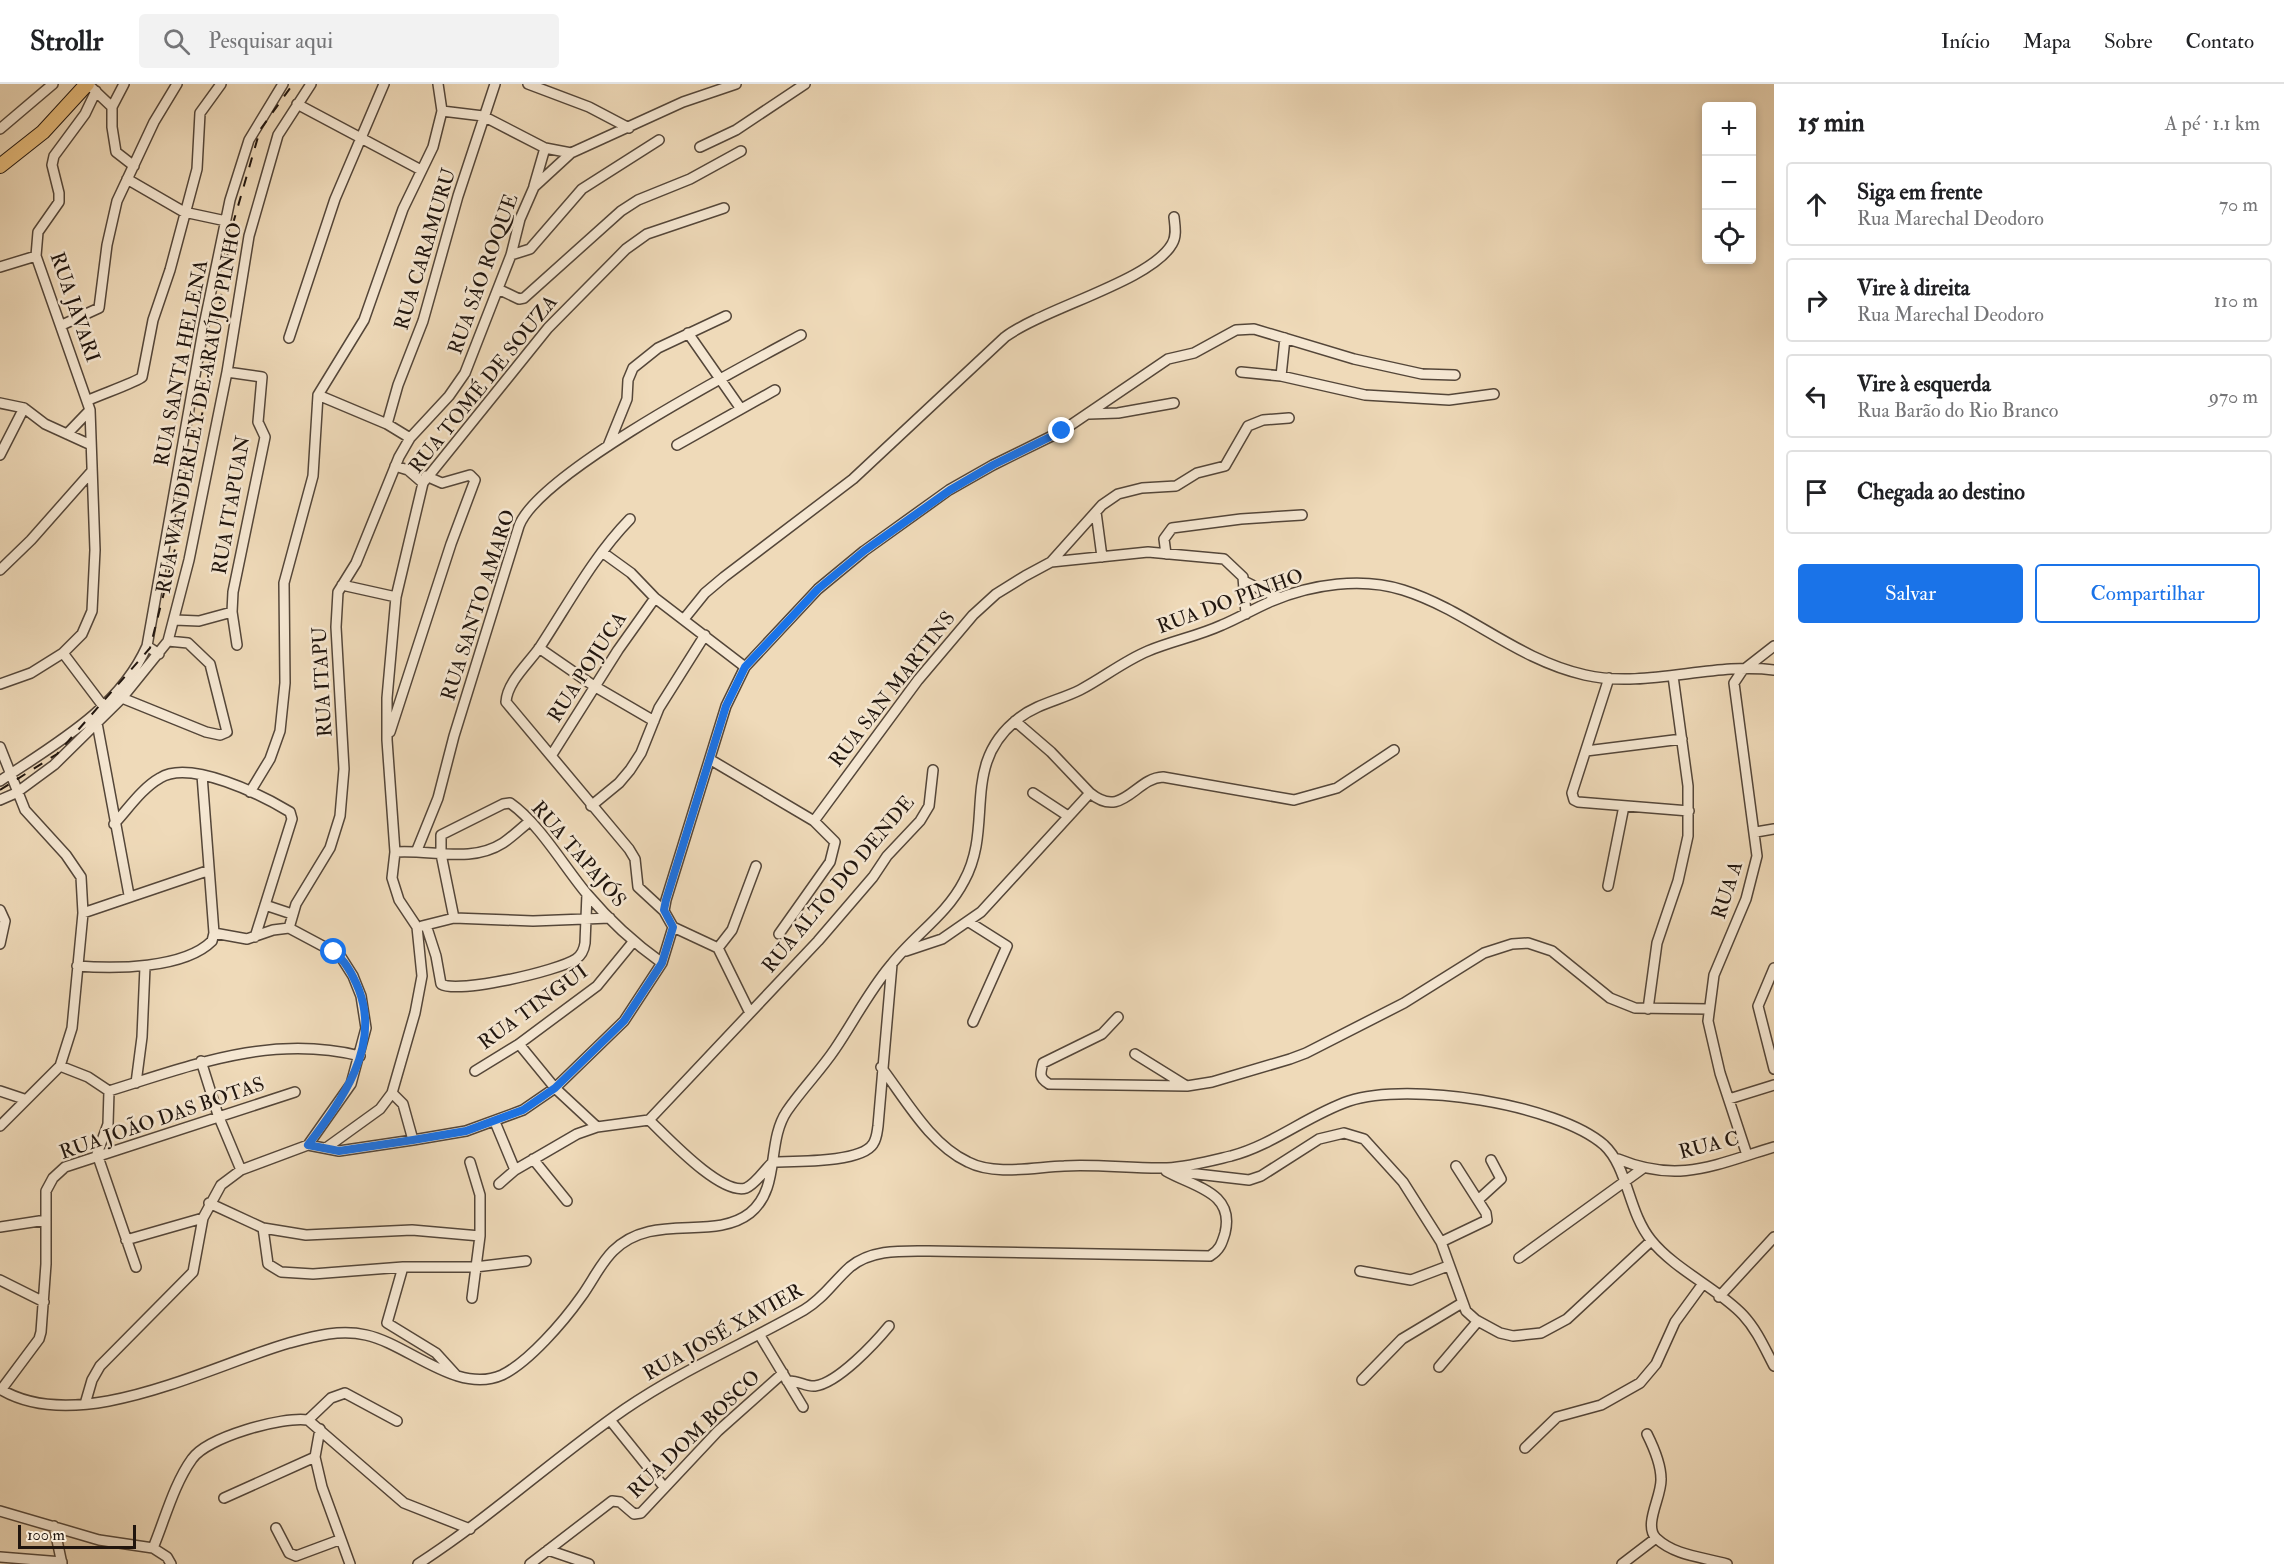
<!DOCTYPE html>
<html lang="pt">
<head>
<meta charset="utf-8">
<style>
	:root { --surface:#fff; --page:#f2f2f2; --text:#202124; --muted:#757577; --line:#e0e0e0; --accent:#1a73e8 }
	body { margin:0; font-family:"IM FELL Double Pica",serif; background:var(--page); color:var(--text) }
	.controls { position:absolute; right:18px; top:18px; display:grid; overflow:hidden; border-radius:6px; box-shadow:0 3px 9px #0003 }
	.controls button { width:54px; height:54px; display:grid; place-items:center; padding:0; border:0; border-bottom:2px solid var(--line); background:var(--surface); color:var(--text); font:30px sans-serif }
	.scale { position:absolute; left:18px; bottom:15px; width:118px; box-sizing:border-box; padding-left:6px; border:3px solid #20150e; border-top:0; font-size:16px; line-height:21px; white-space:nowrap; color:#20150e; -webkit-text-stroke:4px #f5e7d2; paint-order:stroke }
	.stop { position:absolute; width:18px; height:18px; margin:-14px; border:4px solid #1a73e8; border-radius:50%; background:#fff }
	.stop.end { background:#1a73e8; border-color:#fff; box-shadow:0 2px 6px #0008 }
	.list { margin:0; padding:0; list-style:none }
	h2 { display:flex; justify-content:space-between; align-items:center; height:78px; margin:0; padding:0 24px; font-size:26px }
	h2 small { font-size:20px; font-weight:400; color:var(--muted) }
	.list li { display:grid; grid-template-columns:39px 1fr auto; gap:18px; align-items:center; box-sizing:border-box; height:84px; margin:0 12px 12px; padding:0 12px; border:2px solid var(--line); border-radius:6px }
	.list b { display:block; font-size:22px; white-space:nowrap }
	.list p { margin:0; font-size:20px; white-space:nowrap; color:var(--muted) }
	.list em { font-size:20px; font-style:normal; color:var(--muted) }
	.actions { display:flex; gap:12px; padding:18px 24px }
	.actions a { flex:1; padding:14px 0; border:2px solid var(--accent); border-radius:6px; text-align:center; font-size:21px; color:var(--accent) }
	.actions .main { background:var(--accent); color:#fff }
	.icon { flex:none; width:33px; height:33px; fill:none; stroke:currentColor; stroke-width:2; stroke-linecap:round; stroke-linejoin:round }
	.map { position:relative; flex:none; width:1774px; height:1480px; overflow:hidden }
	header { display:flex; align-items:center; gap:36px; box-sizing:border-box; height:84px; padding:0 30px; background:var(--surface); border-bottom:2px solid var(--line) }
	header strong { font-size:28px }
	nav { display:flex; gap:33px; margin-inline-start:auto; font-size:21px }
	.search { width:420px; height:54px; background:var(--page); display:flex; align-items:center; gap:15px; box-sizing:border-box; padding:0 21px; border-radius:6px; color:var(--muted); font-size:22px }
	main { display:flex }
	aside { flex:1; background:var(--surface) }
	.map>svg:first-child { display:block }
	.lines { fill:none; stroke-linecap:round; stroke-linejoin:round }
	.street-casing { stroke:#544639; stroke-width:12 }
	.primary-casing { stroke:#20150e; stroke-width:16 }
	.street { stroke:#f5e7d2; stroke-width:9 }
	.primary { stroke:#e8bd7c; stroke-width:14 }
	.rail { stroke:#20150e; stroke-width:2; stroke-dasharray:10 10; stroke-linecap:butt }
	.route { stroke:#1a73e8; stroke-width:8 }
	.labels { text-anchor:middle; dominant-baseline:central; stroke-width:5; stroke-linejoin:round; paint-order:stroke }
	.street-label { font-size:20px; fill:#20150e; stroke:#f5e7d2 }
</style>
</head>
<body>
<header>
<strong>Strollr</strong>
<div class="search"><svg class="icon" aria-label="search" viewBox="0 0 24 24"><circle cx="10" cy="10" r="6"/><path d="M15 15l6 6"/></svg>Pesquisar aqui</div>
<nav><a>Início</a><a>Mapa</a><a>Sobre</a><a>Contato</a></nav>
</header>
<main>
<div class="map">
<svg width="1774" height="1480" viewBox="0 0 1774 1480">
	<rect width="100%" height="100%" fill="#efdab9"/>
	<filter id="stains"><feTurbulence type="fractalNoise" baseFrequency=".00333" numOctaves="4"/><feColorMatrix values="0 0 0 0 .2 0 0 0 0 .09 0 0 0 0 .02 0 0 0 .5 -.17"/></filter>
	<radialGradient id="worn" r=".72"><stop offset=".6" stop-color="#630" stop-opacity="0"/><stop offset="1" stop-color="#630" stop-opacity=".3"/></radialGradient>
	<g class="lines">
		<defs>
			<path id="street" d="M528,0l61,23 40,21
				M92,4l20,19v20l4,25 18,14
				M297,20l124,66
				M112,23l12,-23
				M442,27l41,5 62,32 26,5
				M0,45l53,-45
				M700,63l36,-17 69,-46
				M127,95l57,33 42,9
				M534,102l11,-38
				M511,171l19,-6 52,-60 77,-49
				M0,183l36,-11
				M498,205l21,10 5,-1 97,-87 17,-11 52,-21 51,-28
				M62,241l37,-17 8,-63 10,-44 37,-79 23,-38
				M688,249l53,76
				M289,254l46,-139 49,-115
				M227,288l35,5 -4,45 7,15 -32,155 -1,20 5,33
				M1241,288l40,4 84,19 84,5 45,-6
				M1281,292l4,-38
				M318,311l69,29 23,14
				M89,316c10,-5 48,-18 53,-23l11,-57 17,-50 27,-101 3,-56 21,-29
				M0,319l24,5 21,16 46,21
				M1089,330l29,-1 56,-10
				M387,340l11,-39 25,-64 35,-125 37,-112
				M67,350l23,-24
				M677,361l98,-55
				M608,362l19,-47 1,-19 5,-12 25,-20 68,-32
				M0,371l24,-47
				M395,382l13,4 15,13
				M1096,428l6,45
				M630,435c-37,38 -61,84 -90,128 -11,16 -33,35 -34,55l123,147 6,10 3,28 26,24
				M602,468l29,21 24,25 90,69
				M1166,470l-2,-15 8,-11 69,-9 61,-4
				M1051,478l51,-57 16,-11 24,-6 34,-2 21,-13 28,-7 23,-40 15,-6 26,-2
				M0,486l31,-30 61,-69
				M1244,497l34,17
				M342,501l54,12
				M684,535l21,-26 19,-16 129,-98 152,-142c39,-29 146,-56 167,-93 5,-8 3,-18 2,-27
				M175,536l24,1 33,-9
				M539,564l55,38 60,35
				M63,569l40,53
				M159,570l-12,-8 56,-316 27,-130 19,-60 34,-56
				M1609,594l-37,115 2,7 4,2 111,9
				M0,600l31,-11 32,-20 19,-19 10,-23 3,-61 -5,-140 -54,-154 2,-24 21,-30v-9l-7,-28 2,-9 31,-42 11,-23
				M122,614l84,34 14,3 7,-3 -17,-68 -22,-21 -20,-2
				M97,639l32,172
				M390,648l61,-188 24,-64 -5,-5 -28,8 -16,-7
				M0,663l25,63 41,45 15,22 2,36 -11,115 -12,38 -60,60
				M1586,667l96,-12
				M551,672l67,-106 37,-52
				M711,676l103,61 21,21 -5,20 -51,72
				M0,697c55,-37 119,-72 147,-135
				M250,708l20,-33 10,-28 5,-48 -1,-100 29,-107 5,-81 46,-75 39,-111 30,-62 9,-36 -4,-27
				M1033,709l35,23
				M1090,709c33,27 45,-15 73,-16l131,23 43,-12 57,-38
				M0,716l16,-7 38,-28 68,-67 46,-57 21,-81 38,-188 22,-136 29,-101 33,-51
				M591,722l28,-23 11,-13 11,-17 18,-45 46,-73
				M814,737l104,-141 55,-65 23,-21 29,-18 26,-14 97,-10 76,7 19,18 3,37
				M114,740c14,-15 28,-36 46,-46 30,-19 102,17 130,34l2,7 -37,118
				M1756,748l18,-3
				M417,766l21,-52 16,-62 65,-210c20,-54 225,-160 282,-191
				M395,768c36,-3 75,12 108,-9 9,-6 17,-14 26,-21
				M1608,802l16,-80
				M265,821l27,9
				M0,826l5,11 -5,23
				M83,829l124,-42
				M454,834l-13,-64v-19l62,-31 7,-1c29,20 55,65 77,91 22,26 47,49 75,69
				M969,838l38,24 -34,76
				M426,841l10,31 5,28c17,10 117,-13 135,-25 6,-4 8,-9 9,-16l2,-49
				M422,842l32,-8 79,3 77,-3
				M673,843l45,21 32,65
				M289,844l7,-24 34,-56 10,-32 4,-47 -8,-142 2,-35 18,-29 43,-106 11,-19 39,-42 16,-23 46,-118 9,-36 14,-32 37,-34 112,-51 53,-18
				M214,849l33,6 26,-9 16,-2
				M718,864l14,-18 24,-64
				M906,867l36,-12 39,-27 109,-119 -39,-41 -36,-31
				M77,882c37,3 107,3 135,-25l2,-8 -12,-158
				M1774,884l-16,38 16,63
				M1648,925l9,-66 21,-62 10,-45v-50l-15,-110
				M1118,933l-16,17 -59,29c-3,11 -4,15 6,21l138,2 25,-4 78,-23 16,-6 98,-50 80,-50 28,-9 16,-1 24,8 58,47 25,10 73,1
				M519,960l36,44 42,39
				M1135,970l50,31
				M201,977l17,54 23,55
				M60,982l28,11 21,14c84,-26 162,-57 251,-35
				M881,983c25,33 49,77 87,95 27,14 67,5 96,4 35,-2 70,3 103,2 21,-1 43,-7 64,-12 42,-11 77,-41 118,-55 59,-20 208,3 255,44 24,22 24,67 47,95 24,30 68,49 92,75 14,15 22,34 31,51
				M475,987l44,-27 78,-58 36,-44
				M136,999l6,-46 3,-70
				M0,1007l24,8
				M392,1009l11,11 10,36
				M1729,1015l45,-14
				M649,1036c17,16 72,76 97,68 10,-4 19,-19 27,-26 22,-1 88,1 100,-18 4,-6 4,-12 5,-18l14,-162
				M495,1038l20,48
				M308,1061l31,6 74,-11 53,-9 57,-21 32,-22 69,-67 38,-58 11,-36 -9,-16 2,-11 60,-194 19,-39 73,-78 46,-38 85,-61 44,-25 69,-34 106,-72 26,-6 42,-23 18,-1 100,30 68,15 33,1
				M326,1064l54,-39 12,-16 23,-80 7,-37 -5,-49 -18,-27 -7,-22 3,-26 -8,-112v-42l9,-101 27,-114 125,-155 78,-79 21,-15 77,-26
				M97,1070l39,113
				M97,1070l11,-30 1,-33
				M1747,1071l-27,-82 -12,-52 6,-46 32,-76 11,-43 -23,-173 8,-12 32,-25
				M533,1075l34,42
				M1618,1075c61,25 96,6 156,-12
				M470,1078l10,33v41l-8,62
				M1171,1087l78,9 12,-4 58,-37 25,-6 20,6 39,43 38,60 25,69 10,9 24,13 13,3 28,-3 26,-14 84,-78
				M499,1100l16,-14 62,-36 20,-7 52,-7 169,-179 55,-64 14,-21 33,-35 9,-15 4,-36
				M1478,1116l23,-21 -10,-19
				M209,1119l54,25 43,7 106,-5 68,6
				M0,1143l46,-7
				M263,1144l5,36 13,8 32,2 90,-7h72l51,-6
				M126,1156l77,-22
				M1441,1158l46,-22 -1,-7 -30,-47
				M1519,1174l123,-89
				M403,1183l-16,56 49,30 20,22
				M1360,1187l51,9 37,-14
				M0,1196l44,22
				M1719,1213l55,-60
				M759,1250l44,73
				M1439,1283l39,-46
				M1362,1296l40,-41 60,-36
				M787,1297c11,-1 19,6 28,5 23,-3 60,-43 74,-60
				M0,1305c79,48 209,-23 289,-46 26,-7 51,-14 77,-8 42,9 91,60 136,40 27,-13 62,-54 79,-78 11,-15 19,-33 32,-46 40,-40 100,-9 137,-38 31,-25 16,-71 37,-102 15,-22 34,-41 48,-62 19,-28 34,-58 56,-84 23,-30 55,-49 73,-84 31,-56 -5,-117 55,-163 18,-14 41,-18 61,-28 23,-12 44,-29 68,-39 24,-10 50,-15 74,-26 17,-7 33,-17 50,-24 40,-17 90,-24 131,-11 66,21 112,69 182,85 60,14 128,-13 189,-5
				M1,1306l38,-51 2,-7 5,-68v-73l7,-13 12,-11 230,-75
				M85,1320l7,-24 8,-14 93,-94 10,-54 18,-33 20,-15 67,-25 43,-61 15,-56 -5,-32 -8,-20 -12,-19 -7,-5 -45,-24
				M308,1336l23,-22 14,-5 52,28
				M610,1336l54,67
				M320,1345l-5,28 7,30 28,77
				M1647,1350c7,14 14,30 14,45 1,17 -18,46 -5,59 19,18 47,19 71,26
				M1525,1364l32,-31 44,-12 39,-22 16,-19 19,-42 27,-37
				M224,1414l91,-41
				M0,1427l99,29 54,8 14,9 4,7
				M54,1442l8,38
				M276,1444l13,25 7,3 43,-16
				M153,1464c12,-29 21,-64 39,-89 15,-22 91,-43 116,-39l96,83 66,26
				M548,1466l41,14
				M0,1473l62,5
				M418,1480c73,-47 136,-106 207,-155 57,-39 119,-65 179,-99 19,-11 30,-29 46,-43 22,-18 52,-16 79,-16l281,5c10,-6 12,-13 15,-23 10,-41 -31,-46 -59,-62
				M530,1480l82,-63 8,1 14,12 7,-1 77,-82 65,-58
				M1622,1480l34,-26"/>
			<path id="primary" d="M0,82l43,-34 44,-48"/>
		</defs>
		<!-- street casing -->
		<use href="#street" class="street-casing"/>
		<!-- primary casing -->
		<use href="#primary" class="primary-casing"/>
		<!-- street -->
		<use href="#street" class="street"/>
		<!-- primary -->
		<use href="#primary" class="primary"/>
		<!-- rail -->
		<path class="rail" d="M0,706l57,-36 93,-106 40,-158 42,-263 28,-97 33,-46"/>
	</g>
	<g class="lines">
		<!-- route -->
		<path class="route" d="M334,868c12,9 19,23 25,38 22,58 -18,111 -51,155l31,6 74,-11 53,-9 57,-21 32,-22 69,-67 38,-58 11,-36 -9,-17 2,-10 60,-194 19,-39 73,-78 46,-38 86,-61 43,-25 69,-34"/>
	</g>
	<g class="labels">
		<!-- street labels -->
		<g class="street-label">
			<text transform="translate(425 165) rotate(-73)">RUA CARAMURU</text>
			<text transform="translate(483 190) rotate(-70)">RUA SÃO ROQUE</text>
			<text transform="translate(75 223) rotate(71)">RUA JAVARI</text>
			<text transform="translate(181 279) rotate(-79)">RUA SANTA HELENA</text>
			<text transform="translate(483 300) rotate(-51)">RUA TOMÉ DE SOUZA</text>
			<text transform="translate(199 324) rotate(-79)">RUA WANDERLEY DE ARAÚJO PINHO</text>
			<text transform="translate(231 421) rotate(-80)">RUA ITAPUAN</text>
			<text transform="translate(1230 517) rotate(-20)">RUA DO PINHO</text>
			<text transform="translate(478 521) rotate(-72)">RUA SANTO AMARO</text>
			<text transform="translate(587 583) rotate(-57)">RUA POJUCA</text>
			<text transform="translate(322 598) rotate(-93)">RUA ITAPU</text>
			<text transform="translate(892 605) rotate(-52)">RUA SAN MARTINS</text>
			<text transform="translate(579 770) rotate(49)">RUA TAPAJÓS</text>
			<text transform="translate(838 800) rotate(-50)">RUA ALTO DO DENDE</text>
			<text transform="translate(1727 806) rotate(-72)">RUA A</text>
			<text transform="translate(533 923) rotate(-36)">RUA TINGUI</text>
			<text transform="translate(162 1034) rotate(-19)">RUA JOÃO DAS BOTAS</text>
			<text transform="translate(1709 1061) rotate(-14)">RUA C</text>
			<text transform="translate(723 1248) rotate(-29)">RUA JOSÉ XAVIER</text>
			<text transform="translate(694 1350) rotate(-44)">RUA DOM BOSCO</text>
		</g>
	</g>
	<rect width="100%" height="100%" filter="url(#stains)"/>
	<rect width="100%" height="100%" fill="url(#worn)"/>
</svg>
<div class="controls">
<button>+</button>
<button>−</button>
<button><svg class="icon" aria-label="locate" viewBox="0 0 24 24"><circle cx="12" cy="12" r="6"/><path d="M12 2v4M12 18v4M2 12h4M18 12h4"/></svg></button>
</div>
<div class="scale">100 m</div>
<div class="stop" style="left:334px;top:868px"></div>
<div class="stop end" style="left:1062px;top:347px"></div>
</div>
<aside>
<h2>15 min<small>A pé · 1.1 km</small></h2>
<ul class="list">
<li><svg class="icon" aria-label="ahead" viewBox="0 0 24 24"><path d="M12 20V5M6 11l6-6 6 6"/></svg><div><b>Siga em frente</b><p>Rua Marechal Deodoro</p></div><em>70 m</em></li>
<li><svg class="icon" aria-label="right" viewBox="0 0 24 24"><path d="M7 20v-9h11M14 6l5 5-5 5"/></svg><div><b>Vire à direita</b><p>Rua Marechal Deodoro</p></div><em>110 m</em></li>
<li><svg class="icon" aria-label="left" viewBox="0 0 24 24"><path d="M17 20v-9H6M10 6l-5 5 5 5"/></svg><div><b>Vire à esquerda</b><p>Rua Barão do Rio Branco</p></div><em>970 m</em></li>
<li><svg class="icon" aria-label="arrive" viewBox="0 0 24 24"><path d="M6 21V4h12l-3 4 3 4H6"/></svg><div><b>Chegada ao destino</b></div></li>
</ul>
<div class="actions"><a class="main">Salvar</a><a>Compartilhar</a></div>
</aside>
</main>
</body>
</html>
